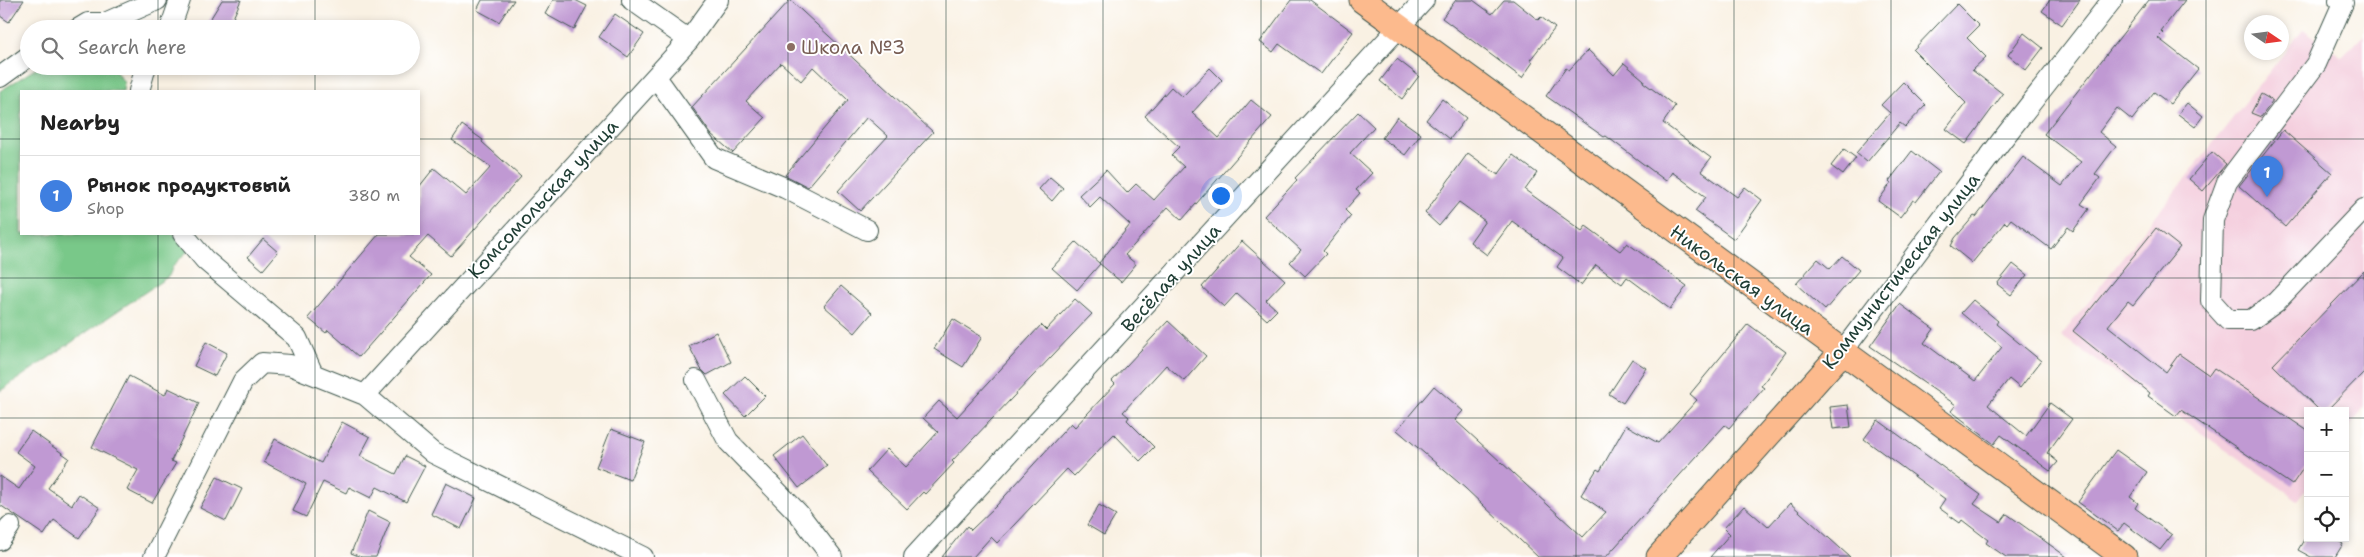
<!DOCTYPE html>
<html lang="en">
<head>
<meta charset="utf-8">
<style>
	:root { --surface:#fff; --page:#f2f2f2; --text:#222; --muted:#767676; --line:#e0e0e0; --accent:#0f766e }
	body { margin:0; font-family:"Shantell Sans",sans-serif; background:var(--page); color:var(--text) }
	.controls { position:absolute; right:15px; bottom:15px; display:grid; overflow:hidden; border-radius:0px; box-shadow:0 2px 8px #0003 }
	.controls button { width:45px; height:45px; display:grid; place-items:center; padding:0; border:0; border-bottom:1px solid var(--line); background:var(--surface); color:var(--text); font:25px sans-serif }
	.compass { position:absolute; left:2244px; top:15px; width:45px; height:45px; border-radius:50%; background:var(--surface); box-shadow:0 2px 8px #0003; rotate:103deg }
	.you { position:absolute; left:1220px; top:195px; width:18px; height:18px; margin:-12px; border:4px solid #fff; border-radius:50%; background:#1a73e8; box-shadow:0 0 0 8px #1a73e833 }
	.badge { display:grid; place-items:center; width:32px; height:32px; border-radius:50%; background:var(--accent); color:#fff; font-size:16px; font-weight:700 }
	.pin { position:absolute; translate:-50% -41px; filter:drop-shadow(0 1px 2px #0008) }
	.pin::after { content:''; position:absolute; top:26px; width:18px; height:15px; background:inherit; clip-path:polygon(0 0,100% 0,50% 100%) }
	.list { margin:0; padding:0; list-style:none }
	h2 { display:flex; justify-content:space-between; align-items:center; height:65px; margin:0; padding:0 20px; font-size:21px }
	h2 small { font-size:16px; font-weight:400; color:var(--muted) }
	.list li { display:grid; grid-template-columns:32px 1fr auto; gap:15px; align-items:center; box-sizing:border-box; height:80px; padding:0 20px; border-top:1px solid var(--line) }
	.list b { display:block; font-size:19px; white-space:nowrap }
	.list p { margin:0; font-size:16px; white-space:nowrap; color:var(--muted) }
	.list em { font-size:16px; font-style:normal; color:var(--muted) }
	.icon { flex:none; width:28px; height:28px; fill:none; stroke:currentColor; stroke-width:2; stroke-linecap:round; stroke-linejoin:round }
	.map { position:relative; flex:none; width:2364px; height:557px; overflow:hidden }
	.search { position:absolute; background:var(--surface); box-shadow:0 2px 8px #0003; left:20px; top:20px; width:400px; height:55px; display:flex; align-items:center; gap:12px; box-sizing:border-box; padding:0 18px; border-radius:28px; color:var(--muted); font-size:19px }
	.panel { position:absolute; background:var(--surface); box-shadow:0 2px 8px #0003; left:20px; top:90px; width:400px; height:145px; border-radius:0px }
	.map>svg:first-child { display:block }
	.built { fill:#f4cfde }
	.green { fill:#79c889; stroke:#4c825e }
	.building { fill:#c099d3 }
	.lines { fill:none; stroke-linecap:round; stroke-linejoin:round }
	.minor-casing { stroke:#40584e; stroke-width:22 }
	.major-casing { stroke:#40584e; stroke-width:27 }
	.minor { stroke:#fff; stroke-width:20 }
	.major { stroke:#fcba8d; stroke-width:25 }
	.grid { fill:none; stroke:#1f3d34; stroke-width:1; stroke-opacity:0.55 }
	.education-dot { fill:#8d6e63; stroke:#fff; stroke-width:2 }
	.labels { text-anchor:middle; dominant-baseline:central; stroke-width:4; stroke-linejoin:round; paint-order:stroke }
	.education-label { font-size:19px; fill:#785e54; stroke:#fff; text-anchor:start }
	.street-label { font-size:19px; fill:#1f3d34; stroke:#fff }
</style>
</head>
<body>
<div class="map">
<svg width="2364" height="557" viewBox="0 0 2364 557">
	<rect width="100%" height="100%" fill="#fff"/>
	<filter id="ink" filterUnits="userSpaceOnUse"><feTurbulence type="fractalNoise" baseFrequency=".02" numOctaves="2"/><feDisplacementMap in="SourceGraphic" scale="10" xChannelSelector="R" yChannelSelector="G"/><feConvolveMatrix kernelMatrix="1 2 1 2 8 2 1 2 1" color-interpolation-filters="sRGB"/></filter>
	<filter id="wash" filterUnits="userSpaceOnUse"><feTurbulence type="fractalNoise" baseFrequency=".0096" numOctaves="4" result="noise"/><feDisplacementMap in="SourceGraphic" scale="20" xChannelSelector="R" yChannelSelector="G"/><feGaussianBlur stdDeviation="1.12" result="paint"/><feColorMatrix in="noise" values="0 0 0 0 0 0 0 0 0 0 0 0 0 0 0 0 0 1.4 0 .05"/><feComposite in="paint" operator="in"/></filter>
	<g filter="url(#wash)">
		<rect width="100%" height="100%" fill="#f9f1e3"/>
		<!-- built -->
		<path class="built" d="M2303,29l39,28 22,-22v372l-19,27v-23h-37v76l-10,13 -237,-164z"/>
		<!-- green -->
		<path class="green" d="M40,66h71l13,16 -1,9h-102v143h153l14,17 -15,15 -4,10 -169,115v-300z"/>
		<g id="blocks">
			<!-- building -->
			<path class="building" d="M0,0h24l-15,22 -9,-6z
				M222,0h19l-8,18 21,11h-50z
				M482,0h32l-15,22 -22,-12z
				M553,0h22l12,6 -13,24 -29,-16z
				M790,0l143,132 -73,79 -22,-20 50,-55 -21,-19 -59,70 -23,-12 63,-75 -35,-33 -12,14 -20,-18 -35,38 19,17 -32,35 -22,-19 -19,-27z
				M1291,0h19l43,32 -32,42 -42,-30 -6,8 -13,-10z
				M1456,0h17l19,14 12,-14h9l25,20 3,-3 14,11 -25,32 3,2 -11,16 -80,-60z
				M2050,0h30l-18,25 -20,-14z
				M2149,0h36l-24,31 2,2 -5,5 40,31 -28,35 -16,-12 -22,28 -15,-12 -18,24 17,14 -21,28 5,4 -19,26 8,5 -16,22 -5,-4 -17,22 -40,-30 -4,5 -2,-2 -33,41 -21,-17 4,-8 19,-22 2,1 47,-60 39,29 19,-24 -37,-28z
				M1957,4l22,22 -12,12 19,19 -14,13 31,24 -37,50 -20,-15 20,-26 -53,-53z
				M615,14l29,20 -16,23 -29,-20z
				M2024,33l19,15 -17,22 -18,-15z
				M1588,50l26,25 10,-12 20,17 -1,2 32,24 -12,17 48,35 -10,13 36,26 8,-10 17,13 -28,39 -39,-28 11,-14 -34,-25 -6,9 -60,-45 -2,1 -58,-41 20,-28 3,2z
				M1397,59l22,17 -17,23 -22,-18z
				M1210,68l12,12 -30,33 27,25 32,-38 21,17 -90,103 -14,-13 -43,48 11,9 -15,18 -22,-19 31,-38 -30,-28 -10,10 -11,-12 27,-25 21,23 9,-9 18,16 30,-33 -13,-12 8,-8 -34,-31 26,-29 11,10z
				M1903,82l23,23 -21,22 -5,-4 -33,39 -11,-9 34,-40 -9,-8z
				M2261,94l12,7 -12,16 -10,-4z
				M1442,99l24,19 -16,21 -24,-19z
				M2187,103l16,13 -8,11 -17,-13z
				M1358,112l16,15 -24,26 22,20 -16,17 4,3 -15,17 6,6 -28,35 3,3 -21,22 -15,-14 11,-12 -37,-34 33,-36 -2,-2z
				M1397,117l24,17 -16,21 -23,-17z
				M462,125l21,15 -1,2 39,35 -70,79 -23,-20 -19,21 22,18 -72,82 -31,-27 -2,3 -18,-15 71,-84h40v-47l15,-19 32,27 25,-28 -39,-27z
				M2283,130l49,43 -47,54 -46,-41z
				M1844,149l12,9 -13,17 -12,-9z
				M1912,151l27,21 -23,30 -3,-2 -13,17 -22,-16 13,-18 -2,-2z
				M2212,152l14,12 -23,27 -14,-12z
				M1468,153l30,22 15,-20 24,18 -12,17 57,41 4,-5 34,25 7,-8 60,43 -17,23 -43,-32 -5,7 -26,-19 -15,20 -24,-18 6,-9 -51,-37 -25,34 -17,-13 15,-21 -26,-19 -20,24 -14,-13z
				M1050,177l13,11 -11,13 -13,-12z
				M2156,228l24,19 -47,58 -5,-4 -20,25 58,46 13,-18 30,21 5,-7 94,63v30l-16,24 -111,-75 -5,6 -28,-20 2,-3 -77,-62z
				M263,239l15,13 -15,18 -15,-13z
				M1242,241l43,39 -19,20 11,10 -10,10 -30,-27 -13,14 -22,-20z
				M1076,242l24,22 -23,26 -25,-22z
				M1842,256l17,14 -34,40 -29,-26 22,-25 12,10z
				M2013,264l14,11 -16,20 -14,-11z
				M2364,271v101l-38,39h-6l-47,-46z
				M841,286l31,27 -17,20 -31,-27z
				M1075,299l17,15 -140,147 2,2 -29,31 -2,-2 -16,17 -40,-38 20,-22 19,18 32,-35 -15,-14 16,-17 18,16 84,-92 5,5z
				M1973,300l25,21 -2,3 45,37 -21,27 -11,-9 -21,26 38,31 24,-33 22,16 -25,34 11,9 -8,9 -49,-36 -7,9 -43,-33 5,-6 -86,-59 30,-42 34,25 -10,14 51,38 27,-34 -41,-34z
				M953,319l29,18 -19,30 -29,-18z
				M1168,321l38,35 -22,25 -18,-16 -43,47 6,5 -2,3 27,27 -14,14 -26,-27 -40,42 -7,-7 -70,74 -6,-6 -18,20h-31l25,-31 4,4 25,-24 75,-83 4,4 40,-43 -3,-3z
				M1748,324l38,28 -25,34 3,2 -35,40 -4,-3 -119,132h-68l-73,-69 -68,-58 37,-44 29,25 -8,9 128,117 23,-25 -25,-17 16,-26 3,2 26,-46 32,18 39,-43 -7,-6z
				M716,332l15,30 -24,13 -6,-6 -12,-23z
				M206,342l21,11 -12,23 -21,-10z
				M1632,359l14,9 -23,35 -14,-9z
				M129,376l36,19 3,-7 31,15 -28,58 5,2 -24,40 -25,-13 11,-20 -46,-23z
				M745,376l20,20 -20,20 -20,-21z
				M1848,405l3,22 -18,2 -3,-22z
				M1878,420l103,75 -7,9 27,18 6,-8 60,43h-61l-20,-14 2,-3 -26,-20 -2,3 -21,-15 6,-9 -81,-60z
				M342,422l28,15 -10,19 36,18 9,-18 20,10 -19,36 -29,-15 -6,11 -22,-11 -3,6 -23,-11 -17,35 -13,-6 13,-27 -42,-22 11,-23 46,24z
				M611,429l34,13 -15,38 -34,-13z
				M31,431l38,27 -21,30 24,17 7,-11 21,14 -21,30 -25,-18 -10,15 -44,-30v-29l19,13 16,-23 -19,-14z
				M802,434l25,32 -28,22 -25,-32z
				M2116,450l31,22 -17,25 8,6 -3,5 37,27 -12,15 -36,-27 -6,8 -40,-29z
				M217,477l25,12 -16,32 -26,-13z
				M446,483l30,15 -15,31 -30,-15z
				M1790,503l60,54h-140l20,-23 -6,-6 20,-22 24,21z
				M1099,505l17,10 -12,20 -17,-10z
				M368,511l22,11 -14,35h-15l-10,-4z
				M2305,538h28l10,6 -8,13h-24l-13,-7z"/>
		</g>
	</g>
	<g filter="url(#ink)">
		<use href="#blocks" fill-opacity="0" stroke="#40584e" stroke-width="1"/>
		<g class="lines">
			<defs>
				<path id="minor" d="M632,0l57,40
					M2339,0l4,3 -27,61 -89,118 -14,38 -2,81 17,19h23l25,-18 88,-93
					M78,29l10,-6h17l52,-23
					M170,29l10,-29
					M0,77l29,-21
					M656,77l58,81 71,30 82,42
					M139,91l7,-25
					M183,234l22,26 92,78 16,36
					M1842,352l160,-212 110,-140
					M696,380l32,61 71,73 33,43
					M365,395l324,-355 29,-40
					M0,540l10,-14
					M154,557l89,-176 19,-18 28,2 75,30 68,58 210,104
					M914,557l510,-557"/>
				<path id="major" d="M1362,0l762,557
					M1659,557l183,-205"/>
			</defs>
			<!-- minor casing -->
			<use href="#minor" class="minor-casing"/>
			<!-- major casing -->
			<use href="#major" class="major-casing"/>
			<!-- minor -->
			<use href="#minor" class="minor"/>
			<!-- major -->
			<use href="#major" class="major"/>
		</g>
	</g>
	<!-- grid -->
	<path class="grid" d="M158,0v29M315,0v29M473,0v557M630,0v557M788,0v557M946,0v557M1103,0v557M1261,0v557M1418,0v557M1576,0v557M1734,0v557M1891,0v557M2049,0v557M2206,0v557M158,66v25M315,66v25M0,139h21M419,139h1945M158,234v323M315,234v323M0,278h2364M0,418h2308M2345,418h19"/>
	<!-- markers -->
	<circle class="education-dot" cx="791" cy="47" r="5"/>
	<g class="labels">
		<!-- education labels -->
		<g class="education-label">
			<text x="801" y="47">Школа №3</text>
		</g>
		<!-- street labels -->
		<g class="street-label">
			<text transform="translate(543 199) rotate(-47)">Комсомольская улица</text>
			<text transform="translate(1901 271) rotate(-52)">Коммунистическая улица</text>
			<text transform="translate(1171 278) rotate(-48)">Весёлая улица</text>
			<text transform="translate(1742 280) rotate(36)">Никольская улица</text>
		</g>
	</g>
</svg>
<div class="controls">
<button>+</button>
<button>−</button>
<button><svg class="icon" aria-label="locate" viewBox="0 0 24 24"><circle cx="12" cy="12" r="6"/><path d="M12 2v4M12 18v4M2 12h4M18 12h4"/></svg></button>
</div>
<svg class="compass" viewBox="-18 -18 36 36"><path d="M0-13l5 13h-10z" fill="#e53935"/><path d="M0 13l5-13h-10z" fill="#767676"/></svg>
<div class="you"></div>
<div class="pin badge" style="left:2267px;top:197px;background:#3f7fe0">1</div>
<div class="search"><svg class="icon" aria-label="search" viewBox="0 0 24 24"><circle cx="10" cy="10" r="6"/><path d="M15 15l6 6"/></svg>Search here</div>
<section class="panel">
<h2>Nearby<small></small></h2>
<ul class="list">
<li><span class="badge" style="background:#3f7fe0">1</span><div><b>Рынок продуктовый</b><p>Shop</p></div><em>380 m</em></li>
</ul>
</section>
</div>
</body>
</html>
